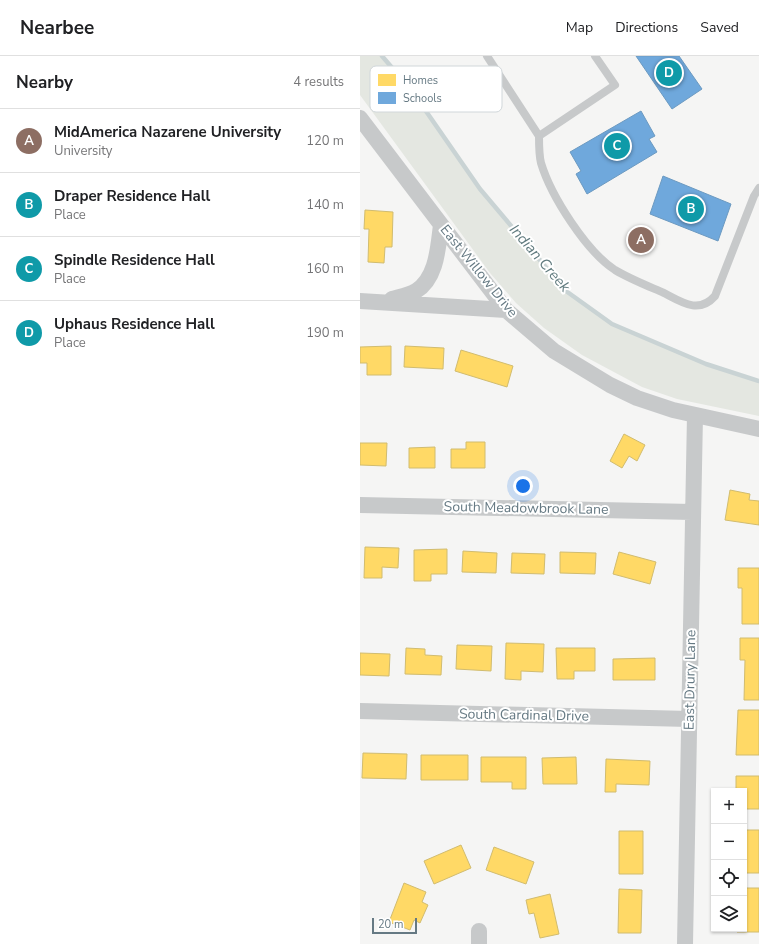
<!DOCTYPE html>
<html lang="en">
<head>
<meta charset="utf-8">
<style>
	:root { --surface:#fff; --page:#f6f6f6; --text:#202124; --muted:#757577; --line:#e0e0e0; --accent:#565c61 }
	body { margin:0; font-family:"Nunito Sans",sans-serif; background:var(--page); color:var(--text) }
	.controls { position:absolute; right:12px; bottom:12px; display:grid; overflow:hidden; border-radius:0px; box-shadow:0 1px 3px #0004 }
	.controls button { width:36px; height:36px; display:grid; place-items:center; padding:0; border:0; border-bottom:1px solid var(--line); background:var(--surface); color:var(--text); font:20px sans-serif }
	.scale { position:absolute; left:12px; bottom:10px; width:45px; box-sizing:border-box; padding-left:4px; border:2px solid #657983; border-top:0; font-size:11px; line-height:14px; white-space:nowrap; color:#657983; -webkit-text-stroke:3px #fff; paint-order:stroke }
	.you { position:absolute; left:163px; top:430px; width:14px; height:14px; margin:-10px; border:3px solid #fff; border-radius:50%; background:#1a73e8; box-shadow:0 0 0 6px #1a73e833 }
	.badge { display:grid; place-items:center; width:26px; height:26px; border-radius:50%; background:var(--accent); color:#fff; font-size:13px; font-weight:700 }
	.pin { position:absolute; translate:-50% -50%; border:2px solid #fff; box-shadow:0 1px 4px #0006 }
	.list { margin:0; padding:0; list-style:none }
	h2 { display:flex; justify-content:space-between; align-items:center; height:52px; margin:0; padding:0 16px; font-size:17px }
	h2 small { font-size:13px; font-weight:400; color:var(--muted) }
	.list li { display:grid; grid-template-columns:26px 1fr auto; gap:12px; align-items:center; box-sizing:border-box; height:64px; padding:0 16px; border-top:1px solid var(--line) }
	.list b { display:block; font-size:15px; white-space:nowrap }
	.list p { margin:0; font-size:13px; white-space:nowrap; color:var(--muted) }
	.list em { font-size:13px; font-style:normal; color:var(--muted) }
	.icon { flex:none; width:22px; height:22px; fill:none; stroke:currentColor; stroke-width:2; stroke-linecap:round; stroke-linejoin:round }
	.map { position:relative; flex:none; width:399px; height:888px; overflow:hidden }
	header { display:flex; align-items:center; gap:24px; box-sizing:border-box; height:56px; padding:0 20px; background:var(--surface); border-bottom:1px solid var(--line) }
	header strong { font-size:19px }
	nav { display:flex; gap:22px; margin-inline-start:auto; font-size:14px }
	main { display:flex }
	aside { flex:1; background:var(--surface) }
	.map>svg:first-child { display:block }
	.green { fill:#e4e7e1 }
	.homes { fill:#ffd966; stroke:#d1bc6f }
	.schools { fill:#6fa8dc; stroke:#6c9ac1 }
	.lines { fill:none; stroke-linecap:round; stroke-linejoin:round }
	.stream { stroke:#c9d3d4; stroke-width:4.5 }
	.lane { stroke:#c7c9ca; stroke-width:8 }
	.street { stroke:#c7c9ca; stroke-width:16 }
	.labels { text-anchor:middle; dominant-baseline:central; stroke-width:4; stroke-linejoin:round; paint-order:stroke }
	.street-label { font-size:14px; fill:#657983; stroke:#fff }
	.water-label { font-size:15px; font-style:italic; fill:#617b7f; stroke:#fff }
	.key { fill:#fff; stroke:#d1d7da; stroke-width:1 }
	.key-label { font-size:11px; fill:#657983 }
</style>
</head>
<body>
<header>
<strong>Nearbee</strong>
<nav><a>Map</a><a>Directions</a><a>Saved</a></nav>
</header>
<main>
<aside>
<h2>Nearby<small>4 results</small></h2>
<ul class="list">
<li><span class="badge" style="background:#8d6e63">A</span><div><b>MidAmerica Nazarene University</b><p>University</p></div><em>120 m</em></li>
<li><span class="badge" style="background:#0f9aa8">B</span><div><b>Draper Residence Hall</b><p>Place</p></div><em>140 m</em></li>
<li><span class="badge" style="background:#0f9aa8">C</span><div><b>Spindle Residence Hall</b><p>Place</p></div><em>160 m</em></li>
<li><span class="badge" style="background:#0f9aa8">D</span><div><b>Uphaus Residence Hall</b><p>Place</p></div><em>190 m</em></li>
</ul>
</aside>
<div class="map">
<svg width="399" height="888" viewBox="0 0 399 888">
	<rect width="100%" height="100%" fill="#f5f5f4"/>
	<!-- green -->
	<path class="green" d="M0,0h22l30,35 68,98 86,102 46,33 94,40 53,17v35l-82,-17 -35,-12 -60,-32 -38,-27 -28,-25 -26,-30 -130,-178z"/>
	<!-- homes -->
	<path class="homes" d="M5,154l28,2 -1,35h-7l-1,16 -16,-1 1,-33h-5z
		M31,290v29h-24v-12h-7v-16z
		M45,290l39,2 -1,21 -39,-2z
		M101,294l52,16 -6,21 -52,-16z
		M264,378l21,11 -8,16 -8,-5 -7,12 -12,-7z
		M106,386h19v26h-34v-19h15z
		M0,387h27l-1,23 -26,-1z
		M75,391v21h-26v-20z
		M370,434l20,4 -1,6 10,1v24l-34,-5z
		M5,491l34,1 -1,20 -16,-1v11h-18z
		M87,493v25h-16v7h-17v-31z
		M103,495l34,2 -1,20 -34,-1z
		M200,496l36,1 -1,21 -35,-1z
		M259,496l37,10 -6,22 -37,-10z
		M152,497l33,1 -1,20 -33,-1z
		M378,512h21v56h-17v-36h-4z
		M380,582h19v62h-15l1,-40h-5z
		M146,587l38,1 -1,28 -22,-1v9l-16,-1z
		M97,589l35,1 -1,25 -35,-2z
		M46,592l19,1v6l17,1 -1,19 -36,-1z
		M196,592h39v23h-21v8h-17z
		M0,597l30,1 -1,22 -29,-1z
		M295,602v22h-42v-21z
		M378,654h21v45h-23z
		M3,697l44,1 -1,25 -44,-1z
		M61,699h47v25h-47z
		M121,701h45v32h-14v-7h-31z
		M216,701l1,27h-34l-1,-26z
		M246,703l44,2 -1,24 -33,-1v8h-11z
		M376,720h23v33h-15v-18h-8z
		M384,774h15v43h-15z
		M259,775h24v43h-24z
		M101,789l10,23 -37,16 -10,-23z
		M134,791l40,15 -8,22 -40,-14z
		M44,827l22,9 -4,10 6,3 -8,18 -6,-3 -4,10 -21,-8z
		M384,832h15v44h-22l1,-3h6z
		M259,833l23,1 -1,43h-23z
		M190,838l9,40 -19,4 -6,-25 -5,1 -3,-14z"/>
	<!-- schools -->
	<path class="schools" d="M276,0h43l23,33 -30,20z
		M281,55l14,25 -6,3 8,13 -70,42 -11,-20 5,-3 -11,-19z
		M303,120l68,28 -13,37 -68,-27z"/>
	<g class="lines">
		<!-- stream -->
		<path class="stream" d="M22,0l30,35 68,98 86,102 46,33 94,40 53,17"/>
		<!-- lane -->
		<path class="lane" d="M127,0l52,80 76,-51 -20,-29
			M179,80c0,9 0,19 2,27 10,33 45,88 74,107 15,9 33,16 49,23 19,10 35,21 51,3l39,-100 5,-8"/>
		<!-- street -->
		<path class="street" d="M0,62l146,192 48,41 56,34 27,13 36,12 86,19
			M32,243c7,-2 18,-4 24,-8 21,-13 22,-44 25,-66
			M0,245l146,9
			M0,449l332,7
			M0,655l329,8
			M119,888v-13
			M325,888l10,-529"/>
	</g>
	<g class="labels">
		<!-- street labels -->
		<g class="street-label">
			<text transform="translate(119 215) rotate(51)">East Willow Drive</text>
			<text transform="translate(166 452) rotate(1)">South Meadowbrook Lane</text>
			<text transform="translate(330 624) rotate(-89)">East Drury Lane</text>
			<text transform="translate(164 659) rotate(1)">South Cardinal Drive</text>
		</g>
		<!-- water labels -->
		<g class="water-label">
			<text transform="translate(180 202) rotate(49)">Indian Creek</text>
		</g>
	</g>
	<!-- legend -->
	<rect x="10" y="10" width="132" height="46" rx="6" class="key"/>
	<rect x="18" y="18" width="18" height="12" fill="#ffd966"/>
	<rect x="18" y="36" width="18" height="12" fill="#6fa8dc"/>
	<g class="key-label">
		<text x="43" y="28">Homes</text>
		<text x="43" y="46">Schools</text>
	</g>
</svg>
<div class="controls">
<button>+</button>
<button>−</button>
<button><svg class="icon" aria-label="locate" viewBox="0 0 24 24"><circle cx="12" cy="12" r="6"/><path d="M12 2v4M12 18v4M2 12h4M18 12h4"/></svg></button>
<button><svg class="icon" aria-label="layers" viewBox="0 0 24 24"><path d="M12 4l9 5-9 5-9-5zM3 14l9 5 9-5"/></svg></button>
</div>
<div class="scale">20 m</div>
<div class="you"></div>
<div class="pin badge" style="left:281px;top:184px;background:#8d6e63">A</div>
<div class="pin badge" style="left:331px;top:153px;background:#0f9aa8">B</div>
<div class="pin badge" style="left:257px;top:90px;background:#0f9aa8">C</div>
<div class="pin badge" style="left:309px;top:17px;background:#0f9aa8">D</div>
</div>
</main>
</body>
</html>
